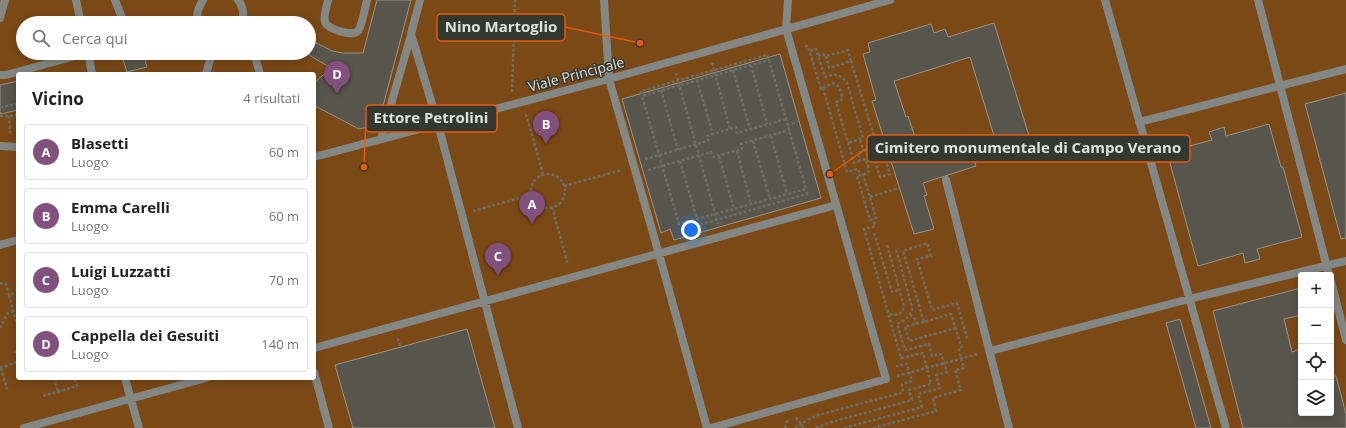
<!DOCTYPE html>
<html lang="it">
<head>
<meta charset="utf-8">
<style>
	:root { --surface:#fff; --page:#f2f2f2; --text:#222; --muted:#767676; --line:#e0e0e0; --accent:#82507c }
	body { margin:0; font-family:"Open Sans",sans-serif; background:var(--page); color:var(--text) }
	.controls { position:absolute; right:12px; bottom:12px; display:grid; overflow:hidden; border-radius:4px; box-shadow:0 2px 10px #0003 }
	.controls button { width:36px; height:36px; display:grid; place-items:center; padding:0; border:0; border-bottom:1px solid var(--line); background:var(--surface); color:var(--text); font:20px sans-serif }
	.you { position:absolute; left:691px; top:230px; width:14px; height:14px; margin:-10px; border:3px solid #fff; border-radius:50%; background:#1a73e8; box-shadow:0 0 0 6px #1a73e833 }
	.badge { display:grid; place-items:center; width:26px; height:26px; border-radius:50%; background:var(--accent); color:#fff; font-size:13px; font-weight:700 }
	.pin { position:absolute; translate:-50% -33px; filter:drop-shadow(0 1px 2px #0008) }
	.pin::after { content:''; position:absolute; top:21px; width:14px; height:12px; background:inherit; clip-path:polygon(0 0,100% 0,50% 100%) }
	.list { margin:0; padding:0; list-style:none }
	h2 { display:flex; justify-content:space-between; align-items:center; height:52px; margin:0; padding:0 16px; font-size:17px }
	h2 small { font-size:13px; font-weight:400; color:var(--muted) }
	.list li { display:grid; grid-template-columns:26px 1fr auto; gap:12px; align-items:center; box-sizing:border-box; height:56px; margin:0 8px 8px; padding:0 8px; border:1px solid var(--line); border-radius:4px }
	.list b { display:block; font-size:15px; white-space:nowrap }
	.list p { margin:0; font-size:13px; white-space:nowrap; color:var(--muted) }
	.list em { font-size:13px; font-style:normal; color:var(--muted) }
	.icon { flex:none; width:22px; height:22px; fill:none; stroke:currentColor; stroke-width:2; stroke-linecap:round; stroke-linejoin:round }
	.map { position:relative; flex:none; width:1346px; height:428px; overflow:hidden }
	.search { position:absolute; background:var(--surface); box-shadow:0 2px 10px #0003; left:16px; top:16px; width:300px; height:44px; display:flex; align-items:center; gap:10px; box-sizing:border-box; padding:0 14px; border-radius:22px; color:var(--muted); font-size:15px }
	.panel { position:absolute; background:var(--surface); box-shadow:0 2px 10px #0003; left:16px; top:72px; width:300px; height:308px; border-radius:4px }
	.map>svg:first-child { display:block }
	.green { fill:#7b4916; fill-rule:evenodd }
	.building { fill:#58554c; stroke:#979489 }
	.lines { fill:none; stroke-linecap:round; stroke-linejoin:round }
	.path { stroke:#6c6e66; stroke-width:2.5; stroke-dasharray:3 2; stroke-linecap:butt }
	.lane { stroke:#848885; stroke-width:8 }
	.labels { text-anchor:middle; dominant-baseline:central; stroke-width:3; stroke-linejoin:round; paint-order:stroke }
	.street-label { font-size:14px; fill:#dfe1db; stroke:#35382f }
	.leader { fill:none; stroke:#e8590c; stroke-width:1.5 }
	.callout-dot { fill:#e8590c; stroke:#35382f; stroke-width:1.5 }
	.callout { fill:#35382f; stroke:#e8590c; stroke-width:1.5 }
	.callout-label { font-size:15px; text-anchor:middle; font-weight:bold; fill:#dfe1db }
</style>
</head>
<body>
<div class="map">
<svg width="1346" height="428" viewBox="0 0 1346 428">
	<rect width="100%" height="100%" fill="#35382f"/>
	<!-- green -->
	<path class="green" d="M0,0h1346v428h-1346zM23,23h286v30h-286zM18,74h296v304h-296zM1301,275h30v138h-30z"/>
	<!-- building -->
	<path class="building" d="M377,0h34l-33,125 -19,4 -42,-22 -3,-4v-20l17,-15 -22,-13v-16l23,12 11,2h20z
		M994,23l36,116 -32,10 -28,-92 -76,24 12,36 2,-1 11,33 46,-14 11,31 -53,17 4,12 -3,1 10,33 -20,5 -42,-133 4,-1 -13,-46 7,-2 -2,-9 63,-19 3,9 11,-4 3,8z
		M121,53h22l4,14 -20,5z
		M780,54l41,144 -147,42 -4,-11 -9,4 -39,-134z
		M18,81v29l-18,4v-29z
		M1346,93v145l-5,1 -36,-135z
		M1269,124l12,43h2l19,70 -45,12 3,10 -15,4 -2,-10 -45,13 -31,-114 45,-12 -3,-8 15,-5 2,9z
		M1301,288v27l-17,4 8,33 9,-3v64h30v-37h5l10,38v14h-103l-30,-117z
		M1180,319l31,109h-15l-30,-105z
		M467,329l28,99h-142l-18,-63z"/>
	<g class="lines">
		<!-- path -->
		<path class="path" d="M805,46h3l13,43 2,-1 24,84 11,-3 2,6
			M810,51l6,-2 9,28c9,-4 16,-3 22,6l16,55 -15,5
			M818,56l4,-2 4,2 22,-6 3,11
			M826,56l3,12 22,-7 22,72 7,10 10,31 -10,3 -9,-28 -13,4 2,8 6,-2 3,10 -1,4 -11,3 13,44 6,-2 -13,-44
			M769,60l37,129 -127,35 -37,-128z
			M712,63l18,66
			M751,65l16,59
			M733,70l17,59
			M676,73l42,151
			M697,80l16,54
			M823,88l9,-5c8,1 11,11 9,18l-5,1 18,61 6,-2
			M661,90l17,60
			M512,92l3,-92
			M642,94l-1,-3 126,-36 1,2
			M0,107l18,-3
			M526,114l17,60
			M0,116h12l6,-2
			M9,116l1,17
			M787,125l11,-3
			M771,136l16,58
			M860,140l4,11
			M753,141l17,58
			M737,151l14,53
			M719,156l15,53
			M645,159l63,-18 -1,-5 29,-9 1,6 49,-14
			M680,161l17,58
			M648,170l63,-18 2,5 29,-8 -1,-5 48,-14
			M531 191a17 17 0 1 1 34 0a17 17 0 1 1-34 0Z
			M564,186l58,-16
			M870,197l29,-9
			M552,207l16,58
			M473,211l58,-16
			M681,230l126,-36 -1,-3
			M874,233l18,59 8,-2
			M887,245l17,61c-1,9 -8,10 -15,8
			M0,283l6,1 3,11 9,-3
			M9,295l9,34
			M910,314l6,6 1,4
			M924,322l-19,5 4,14 47,-13
			M0,328l8,-15 5,-2
			M398,338l2,9
			M18,351l-2,1 2,7
			M0,368l18,-6
			M1,368l6,21
			M897,376l81,-22
			M54,378l4,14
			M43,396l34,-10 -2,-8
			M796,417l8,11
			M785,428l3,-9
			M795,428l14,-9 9,-4 83,-22 2,-1 -1,-8 10,-3 -5,-17 -11,2
			M816,428l12,-5 84,-23 -3,-10 22,-6 -8,-31 -22,5 -37,-129 11,-3 -2,-7
			M844,428l78,-21 -4,-13 22,-6 -4,-13 11,-3 -6,-18 -9,2 -3,-12 -24,6 -8,-26c7,-3 15,-8 15,-17l-16,-58
			M873,428l63,-17 -3,-13 28,-8 -6,-20 9,-2 -5,-18 3,-1 -11,-35 -27,8 -21,-71 24,-8 4,13 -14,3 15,51 25,-7 11,38"/>
		<!-- lane -->
		<path class="lane" d="M76,0l5,23
			M115,0l9,23
			M238,0c6,7 6,15 4,23
			M328,0c-1,6 -5,15 -3,22 2,7 28,15 33,9 4,-5 7,-24 9,-31
			M420,0l-9,34 27,90 80,304
			M604,0l5,79 50,175 48,174
			M1105,0l121,428
			M1258,0l71,275
			M0,18l5,-18
			M198,23c-2,-9 0,-15 5,-23
			M88,53l4,21
			M254,53l6,21
			M206,74l6,-21
			M0,75h6l80,-22
			M1139,122l207,-53
			M381,139l30,-104
			M0,146l18,1
			M314,157l295,-78 281,-79
			M946,180l63,248
			M0,245l18,-5
			M1331,281l15,59
			M314,348l522,-143
			M990,351l199,-52 157,-38
			M314,372l15,56
			M125,378l14,50
			M24,428l182,-50
			M711,428l175,-49 -100,-350 2,-29"/>
	</g>
	<g class="labels">
		<!-- street labels -->
		<g class="street-label">
			<text transform="translate(576 74) rotate(-15)">Viale Principale</text>
		</g>
	</g>
	<!-- callouts -->
	<path class="leader" d="M640 43L565 27M364 167L366 118M830 174L867 148"/>
	<g class="callout-dot">
		<circle cx="640" cy="43" r="4"/>
		<circle cx="364" cy="167" r="4"/>
		<circle cx="830" cy="174" r="4"/>
	</g>
	<g class="callout">
		<rect x="437" y="14" width="128" height="27" rx="4"/>
		<rect x="366" y="105" width="131" height="27" rx="4"/>
		<rect x="867" y="135" width="323" height="27" rx="4"/>
	</g>
	<g class="callout-label">
		<text x="501" y="32">Nino Martoglio</text>
		<text x="431" y="123">Ettore Petrolini</text>
		<text x="1028" y="153">Cimitero monumentale di Campo Verano</text>
	</g>
</svg>
<div class="controls">
<button>+</button>
<button>−</button>
<button><svg class="icon" aria-label="locate" viewBox="0 0 24 24"><circle cx="12" cy="12" r="6"/><path d="M12 2v4M12 18v4M2 12h4M18 12h4"/></svg></button>
<button><svg class="icon" aria-label="layers" viewBox="0 0 24 24"><path d="M12 4l9 5-9 5-9-5zM3 14l9 5 9-5"/></svg></button>
</div>
<div class="you"></div>
<div class="pin badge" style="left:532px;top:224px">A</div>
<div class="pin badge" style="left:546px;top:144px">B</div>
<div class="pin badge" style="left:498px;top:276px">C</div>
<div class="pin badge" style="left:337px;top:94px">D</div>
<div class="search"><svg class="icon" aria-label="search" viewBox="0 0 24 24"><circle cx="10" cy="10" r="6"/><path d="M15 15l6 6"/></svg>Cerca qui</div>
<section class="panel">
<h2>Vicino<small>4 risultati</small></h2>
<ul class="list">
<li><span class="badge">A</span><div><b>Blasetti</b><p>Luogo</p></div><em>60 m</em></li>
<li><span class="badge">B</span><div><b>Emma Carelli</b><p>Luogo</p></div><em>60 m</em></li>
<li><span class="badge">C</span><div><b>Luigi Luzzatti</b><p>Luogo</p></div><em>70 m</em></li>
<li><span class="badge">D</span><div><b>Cappella dei Gesuiti</b><p>Luogo</p></div><em>140 m</em></li>
</ul>
</section>
</div>
</body>
</html>
